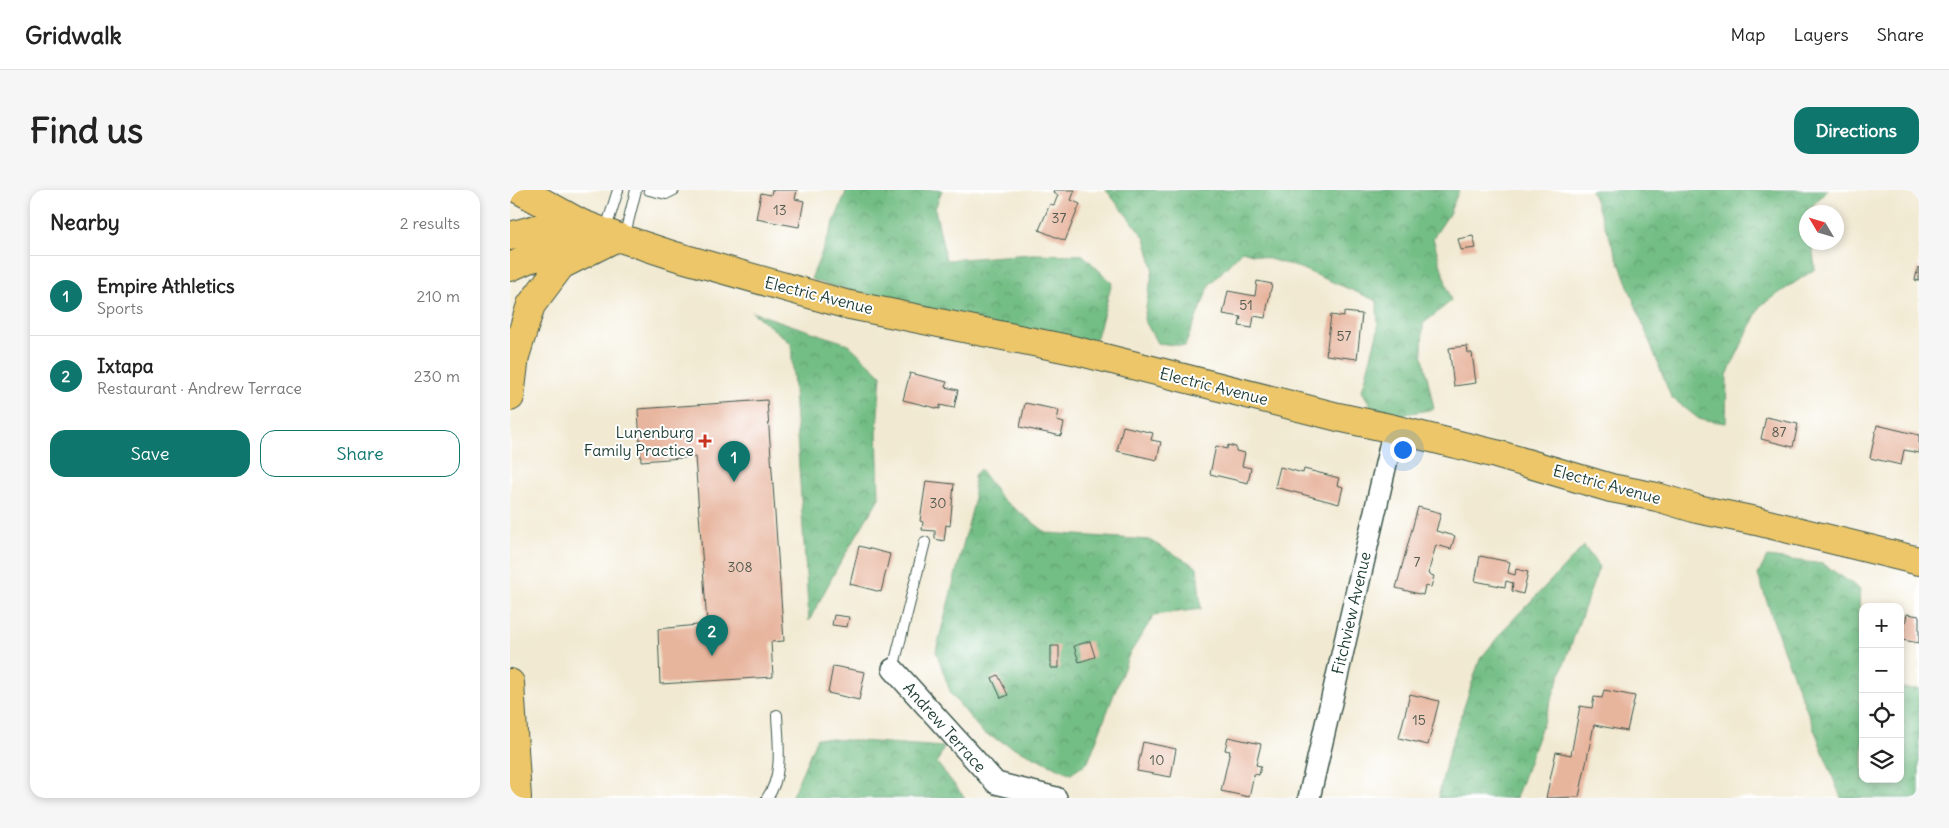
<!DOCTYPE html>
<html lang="en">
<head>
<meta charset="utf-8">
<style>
	:root { --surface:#fff; --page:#f6f6f6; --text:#222; --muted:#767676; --line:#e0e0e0; --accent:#0f766e }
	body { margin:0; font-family:Delius,sans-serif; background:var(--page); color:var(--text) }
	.controls { position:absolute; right:15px; bottom:15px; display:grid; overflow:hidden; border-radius:10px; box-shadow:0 2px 8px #0003 }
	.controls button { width:45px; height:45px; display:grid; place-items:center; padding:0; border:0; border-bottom:1px solid var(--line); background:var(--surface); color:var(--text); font:25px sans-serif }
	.compass { position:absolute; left:1289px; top:15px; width:45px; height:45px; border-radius:50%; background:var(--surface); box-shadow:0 2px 8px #0003; rotate:308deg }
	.you { position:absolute; left:892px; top:259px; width:18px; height:18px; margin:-12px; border:4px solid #fff; border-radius:50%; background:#1a73e8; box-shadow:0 0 0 8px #1a73e833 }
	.badge { display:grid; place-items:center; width:32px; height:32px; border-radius:50%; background:var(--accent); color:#fff; font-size:16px; font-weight:700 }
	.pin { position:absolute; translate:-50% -41px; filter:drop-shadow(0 1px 2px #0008) }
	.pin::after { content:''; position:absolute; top:26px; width:18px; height:15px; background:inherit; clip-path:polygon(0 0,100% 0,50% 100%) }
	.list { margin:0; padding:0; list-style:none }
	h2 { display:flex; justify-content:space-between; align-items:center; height:65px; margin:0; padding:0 20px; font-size:21px }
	h2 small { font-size:16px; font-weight:400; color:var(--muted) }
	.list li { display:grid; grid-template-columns:32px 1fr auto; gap:15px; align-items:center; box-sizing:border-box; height:80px; padding:0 20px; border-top:1px solid var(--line) }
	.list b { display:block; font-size:19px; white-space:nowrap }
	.list p { margin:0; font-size:16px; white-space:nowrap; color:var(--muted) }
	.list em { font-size:16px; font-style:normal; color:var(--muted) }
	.actions { display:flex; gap:10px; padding:15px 20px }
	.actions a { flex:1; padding:11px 0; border:1px solid var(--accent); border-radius:15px; text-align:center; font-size:18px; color:var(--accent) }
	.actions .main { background:var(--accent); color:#fff }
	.icon { flex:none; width:28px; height:28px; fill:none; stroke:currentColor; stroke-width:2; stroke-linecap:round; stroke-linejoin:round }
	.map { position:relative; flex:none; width:1409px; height:608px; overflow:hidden; border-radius:15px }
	header { display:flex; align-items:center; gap:30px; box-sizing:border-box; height:70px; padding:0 25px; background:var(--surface); border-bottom:1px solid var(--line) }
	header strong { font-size:24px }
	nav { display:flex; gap:28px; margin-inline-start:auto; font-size:18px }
	.intro { display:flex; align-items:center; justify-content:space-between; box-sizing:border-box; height:120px; padding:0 30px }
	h1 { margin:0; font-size:35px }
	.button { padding:12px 22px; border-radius:15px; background:var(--accent); color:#fff; font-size:18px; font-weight:700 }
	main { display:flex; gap:30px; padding:0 30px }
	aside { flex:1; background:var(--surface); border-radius:15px; box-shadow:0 2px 8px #0003 }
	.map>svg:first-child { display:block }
	.forest { fill:url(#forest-crowns); stroke:#497e5c }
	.building { fill:#e7b49c }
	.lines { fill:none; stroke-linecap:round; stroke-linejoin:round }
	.service-casing { stroke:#3e574c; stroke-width:12 }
	.minor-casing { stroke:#3e574c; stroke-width:24 }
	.primary-casing { stroke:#3e574c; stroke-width:30 }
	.service { stroke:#fff; stroke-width:10 }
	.minor { stroke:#fff; stroke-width:21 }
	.primary { stroke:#ecc669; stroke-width:28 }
	.poi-dot { fill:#c8321e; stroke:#fff; stroke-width:2 }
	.labels { text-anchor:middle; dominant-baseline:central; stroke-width:4; stroke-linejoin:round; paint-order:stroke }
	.number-label { font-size:14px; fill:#515b4e }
	.street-label { font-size:16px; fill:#1f3d34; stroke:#fff }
	.poi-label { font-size:16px; fill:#1f3d34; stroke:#fff; text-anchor:end }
</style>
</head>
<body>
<header>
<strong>Gridwalk</strong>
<nav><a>Map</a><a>Layers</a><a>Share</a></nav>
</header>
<div class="intro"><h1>Find us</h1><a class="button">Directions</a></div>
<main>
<aside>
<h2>Nearby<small>2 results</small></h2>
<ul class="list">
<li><span class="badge">1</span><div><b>Empire Athletics</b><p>Sports</p></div><em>210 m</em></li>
<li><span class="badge">2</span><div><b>Ixtapa</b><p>Restaurant · Andrew Terrace</p></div><em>230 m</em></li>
</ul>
<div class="actions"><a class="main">Save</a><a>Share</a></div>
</aside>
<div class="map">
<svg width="1409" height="608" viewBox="0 0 1409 608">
	<defs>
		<pattern id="forest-crowns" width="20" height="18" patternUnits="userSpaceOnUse" patternTransform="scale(1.25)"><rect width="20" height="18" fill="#73be85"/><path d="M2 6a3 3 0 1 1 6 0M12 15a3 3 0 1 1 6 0" fill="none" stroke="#5e9c6e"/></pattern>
	</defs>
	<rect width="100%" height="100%" fill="#fff"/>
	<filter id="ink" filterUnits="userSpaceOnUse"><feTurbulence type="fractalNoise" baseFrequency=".02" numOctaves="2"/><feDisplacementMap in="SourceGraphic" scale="10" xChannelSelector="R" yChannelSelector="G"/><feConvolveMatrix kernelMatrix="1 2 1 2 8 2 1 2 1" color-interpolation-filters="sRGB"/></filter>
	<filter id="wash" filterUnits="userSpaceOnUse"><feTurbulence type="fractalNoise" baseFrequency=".0096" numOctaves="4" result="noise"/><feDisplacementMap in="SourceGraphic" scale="20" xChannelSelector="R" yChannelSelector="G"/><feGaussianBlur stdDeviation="1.12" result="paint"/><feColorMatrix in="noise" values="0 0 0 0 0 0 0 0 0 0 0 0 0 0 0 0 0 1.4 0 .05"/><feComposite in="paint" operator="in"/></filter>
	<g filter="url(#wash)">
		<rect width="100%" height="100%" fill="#f1e9d1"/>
		<!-- forest -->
		<path class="forest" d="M336,0h96l-7,19 11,51 86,-6 51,1 29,28 -15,54 -15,9 -254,-61 -17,-6 34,-84z
			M596,0h353l-10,24 -16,24 18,63 -28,23 -1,28 12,57 -34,6 -28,-7 -10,-17 16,-61 -1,-29 -77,-33 -58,-17 -32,33 -25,62 -28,-3 -13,-24 9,-51 -8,-30z
			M1081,0h237l-22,22v30l6,1 3,26 -55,37 -33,69 -1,48 -27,-4 -28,-22z
			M242,122l96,32 33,31 -4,52 2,71 -42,70 -28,53 -18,-278z
			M470,279l22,30 45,34 102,7 48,27 4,42 -47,6 -25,40 -41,107 -17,12 -88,-41 -32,-39 -15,-43 38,-149v-27z
			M1074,356l15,21 -83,231h-78l10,-43 32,-96 27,-33z
			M1257,367l56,7 37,25 -2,59 5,4v127h37v-91l19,1v109h-78l-58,-149 -25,-74z
			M307,548l127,9 -7,16 28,35h-174z"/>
		<g id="blocks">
			<!-- building -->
			<path class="building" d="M262,0h25l-2,9 9,2 -5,26 -43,-8 5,-26 10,2z
				M544,0h21l-4,10 9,4 -15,37 -26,-11 11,-26 4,1 4,-10 -5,-2z
				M963,46l3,12 -15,2 -3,-11z
				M1408,77h1v14l-4,-1z
				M747,91l15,3 -7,34 -11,-2 -2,12 -13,-2 2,-9 -18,-3 5,-23 27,5z
				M834,122l18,2 -5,45 -31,-4 5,-40 13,2z
				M957,156l1,7h4l4,30 -22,3 -5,-38z
				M400,183l37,9 -2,5 13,3 -4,18 -14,-3v4l-37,-9z
				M257,210l17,241 -13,1 2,35 -113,7 -2,-55 49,-5 -12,-167 -54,4 -3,-52z
				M515,213l34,7 -2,11 7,2 -3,13 -41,-9z
				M1256,227l32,7 -5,23 -32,-8z
				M1367,235l42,10v18l-15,-3 -3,15 -31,-7z
				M613,236l30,7 -2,7 10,2 -4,18 -40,-9z
				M718,255l8,2v4l9,2 -3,13 9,2 -3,15 -38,-9 6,-28 11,3z
				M770,277l23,6 1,-4 35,9 -2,7 6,2 -4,17 -64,-17z
				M416,291l28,3 -4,42 -4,-1 -2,16 -9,-2v-8l-13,-1 1,-8 -3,-1z
				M908,317l23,6 -5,18 19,5 -4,13 -15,-4 -8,29 6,2 -3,11 -6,-1 -2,9 -27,-7z
				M349,356l31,8 -9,38 -31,-8z
				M970,366l30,6 -2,11 7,2 1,-6 12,3 -5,22 -11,-3 1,-8 -7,-2 -1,6 -30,-6z
				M1397,424l12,2v27l-17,-3z
				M324,425l15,2 -2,10 -15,-2z
				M580,451l5,16 -16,5 -5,-16z
				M541,456h8v22h-8z
				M323,476l32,6 -6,28 -31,-7z
				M488,485l10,20 -7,3 -9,-20z
				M1094,500l31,6 -8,35 -33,-6 -15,72 -33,1 10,-46 15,3 9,-49 12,2 2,-11 8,1z
				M900,504l29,7 -11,44 -29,-7z
				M718,547l33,7 -5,21 5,1 -2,9 -5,-1 -5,23 -28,-6 9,-40 -5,-1z
				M633,552l33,7 -5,28 -34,-6z"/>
		</g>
	</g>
	<g filter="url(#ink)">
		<use href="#blocks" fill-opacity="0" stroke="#3e574c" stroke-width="1"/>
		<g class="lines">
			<defs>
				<path id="service" d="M139,0l17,4 8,-4
					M95,42l13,-42
					M114,48l12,-48
					M383,479l32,-127
					M257,608c17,-23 11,-56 10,-83"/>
				<path id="minor" d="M383,479l103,114 60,15
					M799,608l85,-369"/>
				<path id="primary" d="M10,0l60,33 37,14 58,19 170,48 228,46 265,67 56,12 102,25 115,34 46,9 40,12 59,12 163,40
					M0,46l37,-10 33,-3
					M0,77l18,-8 53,-13
					M0,207l5,-41 16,-51 30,-40 56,-28
					M0,493l7,115"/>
			</defs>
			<!-- service casing -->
			<use href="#service" class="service-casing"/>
			<!-- minor casing -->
			<use href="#minor" class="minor-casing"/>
			<!-- primary casing -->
			<use href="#primary" class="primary-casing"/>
			<!-- service -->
			<use href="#service" class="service"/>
			<!-- minor -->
			<use href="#minor" class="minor"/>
			<!-- primary -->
			<use href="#primary" class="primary"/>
		</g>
	</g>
	<!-- markers -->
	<path class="poi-dot" d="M192.5 243.5h5v5h5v5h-5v5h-5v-5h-5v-5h5z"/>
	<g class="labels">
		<!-- number labels -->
		<g class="number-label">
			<text x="270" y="20">13</text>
			<text x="549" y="28">37</text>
			<text x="736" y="115">51</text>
			<text x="834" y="146">57</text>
			<text x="1269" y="242">87</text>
			<text x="428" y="313">30</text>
			<text x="907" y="372">7</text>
			<text x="230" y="377">308</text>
			<text x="909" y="530">15</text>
			<text x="647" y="570">10</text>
		</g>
		<!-- street labels -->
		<g class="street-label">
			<text transform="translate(309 105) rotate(14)">Electric Avenue</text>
			<text transform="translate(704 196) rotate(14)">Electric Avenue</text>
			<text transform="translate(1097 294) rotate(15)">Electric Avenue</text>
			<text transform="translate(841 423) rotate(-77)">Fitchview Avenue</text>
			<text transform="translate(435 537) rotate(48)">Andrew Terrace</text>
		</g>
		<!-- poi labels -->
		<g class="poi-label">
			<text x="184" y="242">Lunenburg<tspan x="184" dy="18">Family Practice</tspan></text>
		</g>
	</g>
</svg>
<div class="controls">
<button>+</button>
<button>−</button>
<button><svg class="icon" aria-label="locate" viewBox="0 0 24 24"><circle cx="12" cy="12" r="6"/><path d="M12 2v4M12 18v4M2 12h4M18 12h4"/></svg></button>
<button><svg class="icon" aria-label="layers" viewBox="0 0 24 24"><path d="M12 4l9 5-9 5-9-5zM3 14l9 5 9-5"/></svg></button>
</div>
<svg class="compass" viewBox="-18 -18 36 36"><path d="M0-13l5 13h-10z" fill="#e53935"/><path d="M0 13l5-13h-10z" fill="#767676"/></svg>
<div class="you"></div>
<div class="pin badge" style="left:224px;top:292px">1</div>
<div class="pin badge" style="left:202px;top:466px">2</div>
</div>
</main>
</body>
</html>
